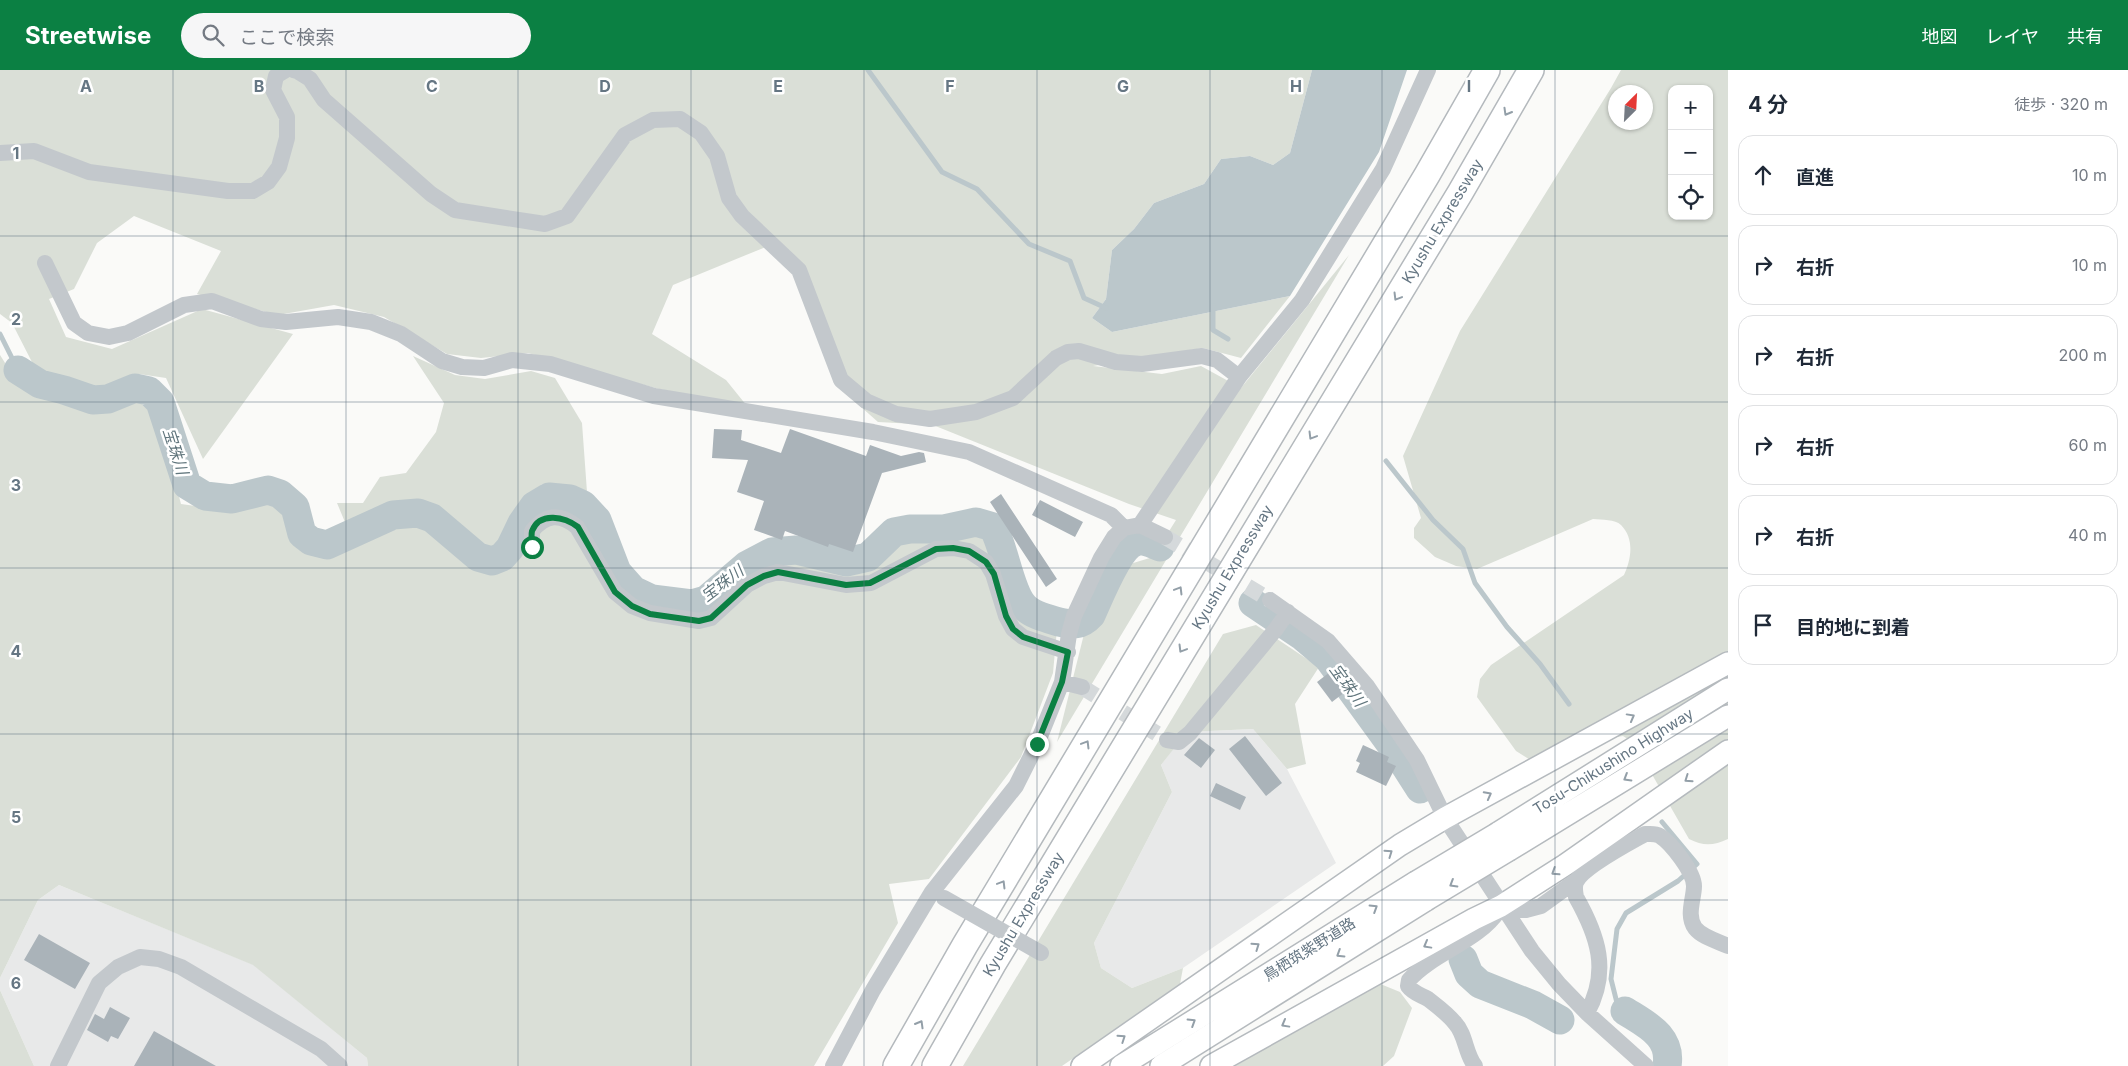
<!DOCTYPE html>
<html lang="ja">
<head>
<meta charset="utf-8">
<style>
	:root { --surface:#fff; --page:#f6f6f7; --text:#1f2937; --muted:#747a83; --line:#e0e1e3; --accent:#0b8043 }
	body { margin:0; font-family:Inter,"Noto Sans JP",sans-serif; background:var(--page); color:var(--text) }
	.controls { position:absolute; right:15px; top:15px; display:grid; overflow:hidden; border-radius:10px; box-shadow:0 1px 4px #0004 }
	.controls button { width:45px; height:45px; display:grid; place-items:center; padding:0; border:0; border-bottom:1px solid var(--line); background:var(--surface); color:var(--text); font:25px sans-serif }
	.compass { position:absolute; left:1608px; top:15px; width:45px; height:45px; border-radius:50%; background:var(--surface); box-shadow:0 1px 4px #0004; rotate:24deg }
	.stop { position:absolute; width:15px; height:15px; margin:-11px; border:4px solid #0b8043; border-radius:50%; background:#fff }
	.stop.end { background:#0b8043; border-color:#fff; box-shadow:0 1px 5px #0008 }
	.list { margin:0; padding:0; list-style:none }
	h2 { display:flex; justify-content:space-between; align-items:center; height:65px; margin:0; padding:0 20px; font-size:21px }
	h2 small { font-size:16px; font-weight:400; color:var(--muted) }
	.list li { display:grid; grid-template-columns:32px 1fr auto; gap:15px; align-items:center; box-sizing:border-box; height:80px; margin:0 10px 10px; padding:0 10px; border:1px solid var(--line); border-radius:15px }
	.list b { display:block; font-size:19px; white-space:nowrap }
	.list em { font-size:16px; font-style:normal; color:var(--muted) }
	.icon { flex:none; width:28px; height:28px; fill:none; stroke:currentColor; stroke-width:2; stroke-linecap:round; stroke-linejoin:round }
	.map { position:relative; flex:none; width:1728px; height:996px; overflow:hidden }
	header { display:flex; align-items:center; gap:30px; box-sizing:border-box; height:70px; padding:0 25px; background:var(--accent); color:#fff }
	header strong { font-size:24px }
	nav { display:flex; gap:28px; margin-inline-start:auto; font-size:18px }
	.search { width:350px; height:45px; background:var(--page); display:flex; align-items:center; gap:12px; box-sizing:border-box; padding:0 18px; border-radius:28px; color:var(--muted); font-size:19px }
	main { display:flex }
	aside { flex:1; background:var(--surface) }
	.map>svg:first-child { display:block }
	.built { fill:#e8e9e9 }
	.green { fill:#dadfd7; fill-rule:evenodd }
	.water { fill:#bbc7cb }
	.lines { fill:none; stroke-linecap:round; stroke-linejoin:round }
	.stream { stroke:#bbc7cb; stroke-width:5 }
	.river { stroke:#bbc7cb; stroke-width:29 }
	.building { fill:#aab3b9 }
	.minor-tunnel { stroke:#d5d9db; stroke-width:16; stroke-dasharray:16 8; stroke-linecap:butt }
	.major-casing { stroke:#b5babe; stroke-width:24 }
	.highway-casing { stroke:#b4b9bd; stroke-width:28 }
	.minor { stroke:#c3c8cc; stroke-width:16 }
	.major { stroke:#fff; stroke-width:21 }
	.highway { stroke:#fff; stroke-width:25 }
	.major-bridge-casing { stroke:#b5babe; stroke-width:24; stroke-linecap:butt }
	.minor-bridge { stroke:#c3c8cc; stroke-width:16 }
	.major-bridge { stroke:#fff; stroke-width:21 }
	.oneway { stroke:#939fa8 }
	.route { stroke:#0b8043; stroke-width:6 }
	.grid { fill:none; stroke:#657683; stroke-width:1; stroke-opacity:0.55 }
	.labels { text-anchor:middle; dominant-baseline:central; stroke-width:5; stroke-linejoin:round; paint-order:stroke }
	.street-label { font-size:15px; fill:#657683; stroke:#fff }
	.water-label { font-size:16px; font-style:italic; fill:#60757c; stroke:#fff }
	.grid-label { font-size:16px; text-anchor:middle; font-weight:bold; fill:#657683; stroke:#fff; stroke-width:5; stroke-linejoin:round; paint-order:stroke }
</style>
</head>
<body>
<header>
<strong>Streetwise</strong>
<div class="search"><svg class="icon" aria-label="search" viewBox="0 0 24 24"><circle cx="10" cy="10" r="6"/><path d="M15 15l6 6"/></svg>ここで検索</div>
<nav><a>地図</a><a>レイヤ</a><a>共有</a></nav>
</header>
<main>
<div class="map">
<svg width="1728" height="996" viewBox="0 0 1728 996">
	<rect width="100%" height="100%" fill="#fafaf8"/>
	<!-- built -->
	<path class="built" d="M1253,659l34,40 49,94 -153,105 -51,20 -31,-20 -7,-25 78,-151 -11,-27 25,-33z
		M59,815l195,80 113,93 1,8h-334l-34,-76v-12l38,-78z"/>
	<!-- green -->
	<path class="green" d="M0,0h1312l-22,83 -17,12 -23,-9 -29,3 -17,25 -50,19 -20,26 -22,21 -6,49 -14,19 20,14 178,-36 -49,62 -38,-10 -110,18 69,8 39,-8 40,22 108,-133 -292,487 27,-108 46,-70 23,-7 23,-37 -47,-16 -196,-79 -55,-3 -44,-39 -33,-102 -33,-35 -95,39 -21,49 74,46 21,26 -88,-17 -131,-36 -47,5 -34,-4 -63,-37 -50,-12 -56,10 -81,-21 24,-43 -87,-35 -37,27 -23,46 -25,10 17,38 46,12 90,-40 91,25 -90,125 -37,-81 -27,-4 -38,14 -66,-20 -23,-45 -12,-9z
		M1621,0h107v769c-15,7 -25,7 -39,0l-55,-96 -11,-7 -18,3 -70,24 -19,-12 -39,-54 3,-18 11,-14 133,-90c7,-15 11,-36 -3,-50 -6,-6 -19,-5 -28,-6l-116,50 -21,-3 -21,-9 -21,-19v-10l7,-10 -18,-62 57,-125 151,-243zM1672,19h37v127h-37zM1616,22h30v30h-30z
		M0,285l19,30 85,28 28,-13 24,10 25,94 43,6 38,-13 22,11 14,41 32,4 55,-27 42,-4 50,44 16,2 21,-12 16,-33 11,-12 16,-5 22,5 15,13 20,54 22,21 56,10 17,-5 53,-41 30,-4 55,11 23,-9 33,-23 43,2 24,-8 22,10 25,68 40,19 -4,44 -32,84 -92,122 -40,5 9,39 -84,143h-446l-1,-8 -114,-93 -194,-80 -21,15 -38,78z
		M413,286l42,19 30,4 46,-8 24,7 27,45 5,69 -45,-8 -28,31 -13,29 -21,5 -51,-40h-34l-48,18 -10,-24h26l17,-26 26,-4 30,-41 8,-29z
		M1256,555l63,42 -24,37 11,60 -19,5 -34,-40 -66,3 -26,33 11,27 -78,151 7,25 31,20 51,-20 -3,16 -118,82h-99l260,-432z
		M1378,913l22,9 12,16 -18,48 -11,10h-148z
		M0,920l34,76h-34z"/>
	<!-- water -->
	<path class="water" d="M1312,0h95l-28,82 -89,144 -178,36 -20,-14 14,-19 6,-49 22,-21 20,-26 50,-19 17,-25 29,-3 23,9 17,-12z"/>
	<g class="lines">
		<!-- stream -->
		<path class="stream" d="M868,0l74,102 35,17 52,55 41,17 14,37 22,10
			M1213,236v24l15,9
			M0,264l18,36
			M1386,391l47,59 30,29 12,34 32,44 33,37 29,40
			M1625,941l-8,-8 -6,-24 6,-50 9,-16 52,-32 19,-17 -35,-42"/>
		<!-- river -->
		<path class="river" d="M18,300l22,14 24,6 29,10 15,-1 27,-11 14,3 11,11 27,83 18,11 27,3 36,-9 12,4 15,13 7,27 9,7 16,4 66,-30 25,-2 14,5 46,39 14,4 10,-4 8,-9 12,-25 12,-17 15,-9 21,2 13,6 14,15 20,52 16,18 19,9 40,5 14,-4 41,-35 25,-13 24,-2 50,12 22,-5 26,-25 16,-3h34l32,-7 17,5c12,22 17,65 31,79 7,9 25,13 35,16 14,3 22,4 32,-7 8,-17 28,-70 47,-74 8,-1 14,3 22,6
			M1253,533l49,33 26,22 69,95 23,36
			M1463,889l6,15 11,10 53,21 27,15
			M1625,941c22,14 47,25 42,55"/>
	</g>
	<!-- building -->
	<path class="building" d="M714,359l28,1 -1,10 40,13 9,-24 76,27 4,-11 31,11 18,-4 5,1 2,9 -44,11 -29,79 -24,-8 -1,3 -43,-16 -3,9 -28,-10 10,-29 -27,-9 11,-32 -36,-2z
		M1001,424l56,85 -11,8 -56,-85z
		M1040,430l43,22 -8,15 -43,-22z
		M1330,602l15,20 -13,10 -15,-20z
		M1245,666l37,47 -16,13 -37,-47z
		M1199,668l16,12 -14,18 -17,-13z
		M1363,675l26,12 -2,5 9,4 -10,20 -30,-14 4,-9 -4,-2z
		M1216,713l30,14 -6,13 -30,-14z
		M39,864l51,29 -15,26 -51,-29z
		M110,937l20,11 -12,21 -7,-3 -3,6 -21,-12 8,-16 9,5z
		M154,961l62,35h-82z"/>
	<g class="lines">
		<!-- minor-tunnel -->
		<path class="minor-tunnel" d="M1165,467l105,63
			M1082,617l85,53"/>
		<defs>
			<path id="major" d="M1498,763l230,-144
				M1509,780l219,-134
				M1082,996l318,-221 45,-27 283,-155
				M1121,996l295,-184
				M1161,996l265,-166
				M1211,996l263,-147 27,-13 64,-41 163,-114"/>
			<path id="highway" d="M896,996l69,-121 462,-770 60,-105
				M935,996l58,-102 467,-771 71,-123"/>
		</defs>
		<!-- major casing -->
		<use href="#major" class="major-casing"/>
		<!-- highway casing -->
		<use href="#highway" class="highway-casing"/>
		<!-- minor -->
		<path class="minor" d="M293,0l4,1 13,8 14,21 107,94 24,16 90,14 22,-8 58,-81 28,-15 27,-1 21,14 16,23 12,42 13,18 57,54 42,110 25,21 30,13 34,5 46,-7 37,-14 43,-40 12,-6 11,-1 37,11 26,2 60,-8 15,4 22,17
			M0,83l34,-2 55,21 139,19h25l15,-9 11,-15 8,-29v-21l-14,-27 3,-14 10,-6
			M45,193l29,60 14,10 21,4 19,-4 56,-28 28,-4 49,18 25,3 52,-5 33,5 30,12 41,27 20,6 22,1 28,-8 38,4 104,32 219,36 96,20 142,63 13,13
			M1140,455l99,-148 63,-77 81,-131 45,-99
			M532,477v-16c14,-17 28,-18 45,-4l38,65 17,14 18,7 49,8 12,-3 36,-33 17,-9 14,-4 68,13 25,-2 65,-34 17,-1 16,3 17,11 7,12 13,42 7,13 10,8 45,15
			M1270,530l58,41 39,45 50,74 28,58 87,133 27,33 28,29 59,53
			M1062,612l20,5
			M1167,670l12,2 11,-9 86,-104 12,-17
			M1501,836l25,4 15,-4 36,-26
			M1587,943c23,-42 11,-77 -11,-116 -1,-5 -2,-10 0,-15 7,-15 53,-39 69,-48 6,0 10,-1 15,2 11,7 34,36 34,50 0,13 -8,29 1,42 7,9 22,13 33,18
			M58,996l41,-83 19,-16 22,-10 19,2 22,8 140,82 19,17
			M833,996l40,-76 59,-98 84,-106 21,-42 25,-62 7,-48 5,-18 27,-58 13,-21 10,-9 16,-3 25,12
			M1475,996c-10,-13 -9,-31 -20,-43 -7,-9 -18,-17 -27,-24 -7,-4 -15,-6 -20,-13l1,-6c25,-28 69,-38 90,-70"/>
		<!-- major -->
		<use href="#major" class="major"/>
		<!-- highway -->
		<use href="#highway" class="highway"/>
		<defs>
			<path id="major-bridge" d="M1416,812l82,-49
				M1426,830l83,-50"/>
		</defs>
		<!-- major-bridge casing -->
		<use href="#major-bridge" class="major-bridge-casing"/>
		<!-- minor-bridge -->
		<path class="minor-bridge" d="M944,828l97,55"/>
		<!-- major-bridge -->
		<use href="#major-bridge" class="major-bridge"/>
	</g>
	<!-- one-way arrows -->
	<defs><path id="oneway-chevron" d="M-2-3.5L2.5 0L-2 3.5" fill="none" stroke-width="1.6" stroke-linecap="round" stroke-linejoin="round" transform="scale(1.25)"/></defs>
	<g class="oneway">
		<use href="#oneway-chevron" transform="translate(1507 42) rotate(120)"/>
		<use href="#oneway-chevron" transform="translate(1397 227) rotate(121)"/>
		<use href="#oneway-chevron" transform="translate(1312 366) rotate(121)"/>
		<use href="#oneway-chevron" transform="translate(1179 520) rotate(-59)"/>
		<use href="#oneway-chevron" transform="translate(1182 579) rotate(121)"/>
		<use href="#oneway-chevron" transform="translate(1631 647) rotate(-29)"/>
		<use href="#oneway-chevron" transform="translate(1086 674) rotate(-59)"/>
		<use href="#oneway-chevron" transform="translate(1627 708) rotate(149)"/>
		<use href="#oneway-chevron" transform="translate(1688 709) rotate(145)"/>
		<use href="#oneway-chevron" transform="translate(1488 725) rotate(-28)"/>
		<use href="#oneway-chevron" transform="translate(1389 783) rotate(-35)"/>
		<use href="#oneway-chevron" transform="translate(1555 802) rotate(147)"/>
		<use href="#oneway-chevron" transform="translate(1002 814) rotate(-59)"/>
		<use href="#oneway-chevron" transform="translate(1453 814) rotate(149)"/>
		<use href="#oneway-chevron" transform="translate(1374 838) rotate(-32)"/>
		<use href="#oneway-chevron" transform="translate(1427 875) rotate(151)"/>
		<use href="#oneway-chevron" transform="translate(1256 876) rotate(-35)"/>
		<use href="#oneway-chevron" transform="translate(1340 884) rotate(148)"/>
		<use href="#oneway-chevron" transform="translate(1192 952) rotate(-32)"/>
		<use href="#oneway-chevron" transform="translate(920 954) rotate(-60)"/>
		<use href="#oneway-chevron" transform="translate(1285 954) rotate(151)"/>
		<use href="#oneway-chevron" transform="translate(1122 968) rotate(-34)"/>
	</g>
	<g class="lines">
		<!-- route -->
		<path class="route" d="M532,477c0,-4 -1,-12 0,-16 8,-20 33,-14 46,-4l37,65 17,14 18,8 49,7 12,-3 36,-33 17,-9 14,-4 68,13 24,-2 66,-34 17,-1 16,3 17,11 8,12 12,42 7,13 10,8 45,15 -6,30 -25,62"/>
	</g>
	<!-- grid -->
	<path class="grid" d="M173,0v996M346,0v996M518,0v996M691,0v996M864,0v996M1037,0v996M1210,0v996M1382,0v996M1555,0v996M0,166h1728M0,332h1728M0,498h1728M0,664h1728M0,830h1728"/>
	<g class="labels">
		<!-- street labels -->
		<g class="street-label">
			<text transform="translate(1442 151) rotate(-59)">Kyushu Expressway</text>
			<text transform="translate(1232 497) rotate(-59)">Kyushu Expressway</text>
			<text transform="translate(1613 691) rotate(-32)">Tosu-Chikushino Highway</text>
			<text transform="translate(1023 844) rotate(-59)">Kyushu Expressway</text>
			<text transform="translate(1309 879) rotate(-32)">鳥栖筑紫野道路</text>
		</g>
		<!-- water labels -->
		<g class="water-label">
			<text transform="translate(176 381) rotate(72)">宝珠川</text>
			<text transform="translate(722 513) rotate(-37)">宝珠川</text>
			<text transform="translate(1348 615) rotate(54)">宝珠川</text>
		</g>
	</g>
	<g class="grid-label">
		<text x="86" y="22">A</text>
		<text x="259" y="22">B</text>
		<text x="432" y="22">C</text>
		<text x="605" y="22">D</text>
		<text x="778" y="22">E</text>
		<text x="950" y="22">F</text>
		<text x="1123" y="22">G</text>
		<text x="1296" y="22">H</text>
		<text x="1469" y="22">I</text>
		<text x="16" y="89">1</text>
		<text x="16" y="255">2</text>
		<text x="16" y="421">3</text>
		<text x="16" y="587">4</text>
		<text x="16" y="753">5</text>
		<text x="16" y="919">6</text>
	</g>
</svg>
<div class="controls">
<button>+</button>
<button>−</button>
<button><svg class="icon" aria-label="locate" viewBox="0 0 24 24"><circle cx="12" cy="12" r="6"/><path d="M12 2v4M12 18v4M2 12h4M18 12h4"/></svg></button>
</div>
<svg class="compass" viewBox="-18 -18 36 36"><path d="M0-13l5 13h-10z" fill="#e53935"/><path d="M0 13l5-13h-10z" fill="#747a83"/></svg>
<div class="stop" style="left:532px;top:477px"></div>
<div class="stop end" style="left:1037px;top:674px"></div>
</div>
<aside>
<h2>4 分<small>徒歩 · 320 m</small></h2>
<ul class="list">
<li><svg class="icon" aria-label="ahead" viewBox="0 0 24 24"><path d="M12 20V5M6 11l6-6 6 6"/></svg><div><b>直進</b></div><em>10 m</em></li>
<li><svg class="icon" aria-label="right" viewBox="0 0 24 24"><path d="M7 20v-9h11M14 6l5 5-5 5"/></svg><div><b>右折</b></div><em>10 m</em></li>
<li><svg class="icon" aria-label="right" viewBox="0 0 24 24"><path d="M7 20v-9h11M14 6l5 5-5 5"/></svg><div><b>右折</b></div><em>200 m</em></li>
<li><svg class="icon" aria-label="right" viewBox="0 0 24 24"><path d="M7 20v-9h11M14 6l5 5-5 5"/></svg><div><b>右折</b></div><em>60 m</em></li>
<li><svg class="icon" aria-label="right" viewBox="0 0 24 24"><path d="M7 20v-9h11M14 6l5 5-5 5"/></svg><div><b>右折</b></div><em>40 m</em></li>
<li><svg class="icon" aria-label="arrive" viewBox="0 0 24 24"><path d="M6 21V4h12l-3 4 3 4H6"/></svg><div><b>目的地に到着</b></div></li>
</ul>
</aside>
</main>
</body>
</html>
